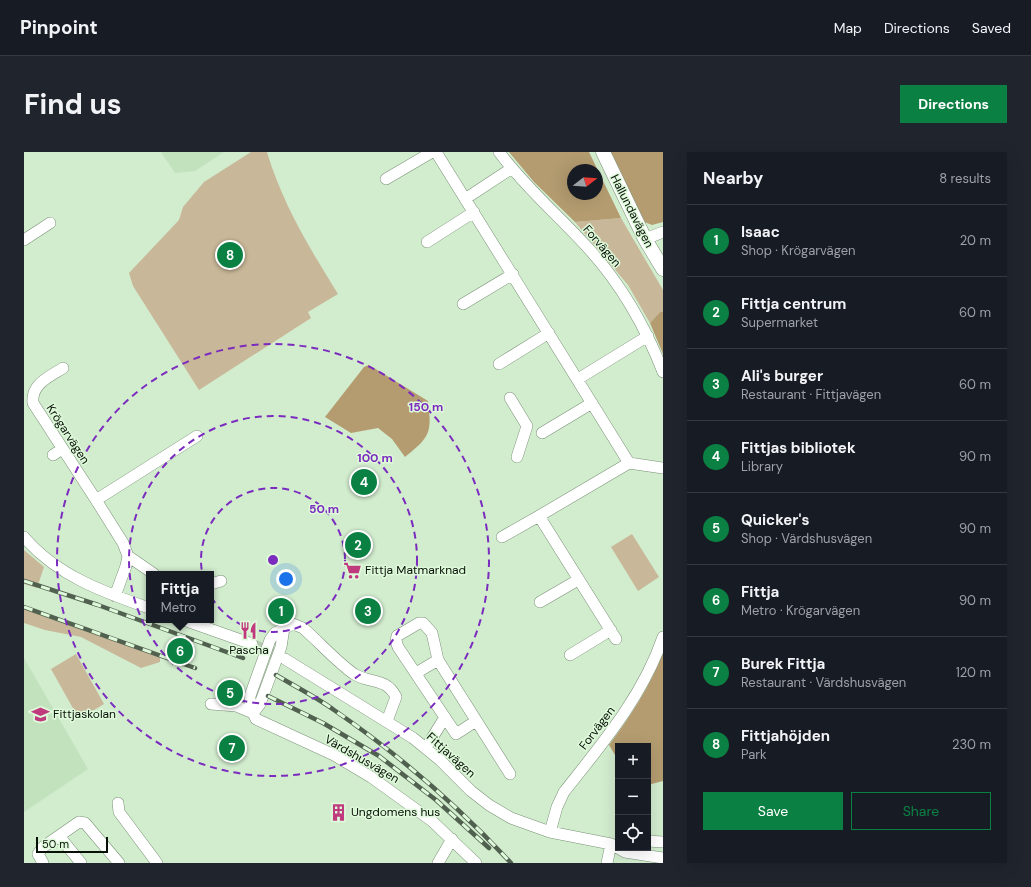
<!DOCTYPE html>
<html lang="en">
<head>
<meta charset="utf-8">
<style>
	:root { --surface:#171b24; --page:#20242c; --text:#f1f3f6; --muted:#9ea1a6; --line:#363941; --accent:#0b8043 }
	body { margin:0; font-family:"DM Sans",sans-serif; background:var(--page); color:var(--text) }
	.controls { position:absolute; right:12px; bottom:12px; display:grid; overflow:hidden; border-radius:0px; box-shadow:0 4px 16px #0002 }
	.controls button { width:36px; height:36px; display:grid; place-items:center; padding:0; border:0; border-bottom:1px solid var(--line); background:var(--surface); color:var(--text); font:20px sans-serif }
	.compass { position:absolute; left:543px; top:12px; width:36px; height:36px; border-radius:50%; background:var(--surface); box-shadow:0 4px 16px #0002; rotate:73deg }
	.scale { position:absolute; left:12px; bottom:10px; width:72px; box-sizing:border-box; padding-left:4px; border:2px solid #071006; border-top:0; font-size:11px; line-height:14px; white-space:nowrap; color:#071006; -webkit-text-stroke:3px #dffadb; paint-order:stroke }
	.you { position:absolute; left:262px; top:427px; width:14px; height:14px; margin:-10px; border:3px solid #fff; border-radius:50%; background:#1a73e8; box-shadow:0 0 0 6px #1a73e833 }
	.badge { display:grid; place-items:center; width:26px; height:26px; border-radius:50%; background:var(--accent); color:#fff; font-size:13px; font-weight:700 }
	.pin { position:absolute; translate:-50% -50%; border:2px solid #fff; box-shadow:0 1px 4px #0006 }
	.popup { position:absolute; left:122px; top:419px; width:68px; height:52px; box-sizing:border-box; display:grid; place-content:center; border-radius:0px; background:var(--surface); filter:drop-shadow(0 1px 3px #0005); font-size:13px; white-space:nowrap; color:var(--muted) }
	.popup b { font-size:15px; color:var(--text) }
	.popup::after { content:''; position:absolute; left:50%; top:100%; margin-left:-8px; border:8px solid transparent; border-top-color:var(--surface) }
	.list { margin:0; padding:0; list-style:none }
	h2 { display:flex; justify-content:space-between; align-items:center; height:52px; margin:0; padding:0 16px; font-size:17px }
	h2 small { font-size:13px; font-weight:400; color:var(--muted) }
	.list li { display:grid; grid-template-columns:26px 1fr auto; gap:12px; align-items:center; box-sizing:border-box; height:72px; padding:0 16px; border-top:1px solid var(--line) }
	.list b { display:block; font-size:15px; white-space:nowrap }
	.list p { margin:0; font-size:13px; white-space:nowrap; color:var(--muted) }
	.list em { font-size:13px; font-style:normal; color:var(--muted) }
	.actions { display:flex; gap:8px; padding:12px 16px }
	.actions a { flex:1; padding:9px 0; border:1px solid var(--accent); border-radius:0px; text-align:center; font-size:14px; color:var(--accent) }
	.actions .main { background:var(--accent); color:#fff }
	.icon { flex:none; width:22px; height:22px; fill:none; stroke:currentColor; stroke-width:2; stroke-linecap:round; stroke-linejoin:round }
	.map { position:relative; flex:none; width:639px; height:711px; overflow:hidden; border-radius:0px }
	header { display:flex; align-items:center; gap:24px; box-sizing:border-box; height:56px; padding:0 20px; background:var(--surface); border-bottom:1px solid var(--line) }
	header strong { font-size:19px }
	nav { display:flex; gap:22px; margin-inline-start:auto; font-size:14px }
	.intro { display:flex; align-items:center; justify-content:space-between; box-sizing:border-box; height:96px; padding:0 24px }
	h1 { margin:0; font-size:28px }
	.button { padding:10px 18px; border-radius:0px; background:var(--accent); color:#fff; font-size:14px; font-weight:700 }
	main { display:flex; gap:24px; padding:0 24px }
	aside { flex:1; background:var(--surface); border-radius:0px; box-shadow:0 4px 16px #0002 }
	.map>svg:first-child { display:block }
	.built { fill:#c2e2be }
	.green { fill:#c8b798 }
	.forest { fill:#b49c70; fill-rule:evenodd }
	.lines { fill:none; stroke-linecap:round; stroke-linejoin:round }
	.minor-tunnel { stroke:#b4cbb0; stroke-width:11; stroke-dasharray:11 5.5; stroke-linecap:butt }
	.minor-casing { stroke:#7a9277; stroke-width:12 }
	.major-casing { stroke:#7a9277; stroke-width:15 }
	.minor { stroke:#fff; stroke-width:11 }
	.major { stroke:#fff; stroke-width:14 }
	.rail-casing { stroke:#51614f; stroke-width:4.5 }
	.rail { stroke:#dffadb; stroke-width:3; stroke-dasharray:9; stroke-linecap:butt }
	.ring { fill:none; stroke:#7b2cbf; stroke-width:2; stroke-dasharray:7 5 }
	.labels { text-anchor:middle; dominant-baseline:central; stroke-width:3; stroke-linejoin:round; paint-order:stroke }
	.street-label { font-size:12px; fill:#071006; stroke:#dffadb }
	.poi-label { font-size:12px; fill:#071006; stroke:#dffadb; text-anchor:start }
	.centre { fill:#7b2cbf; stroke:#dffadb; stroke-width:2 }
	.ring-label { font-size:12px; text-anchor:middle; font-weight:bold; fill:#7b2cbf; stroke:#dffadb; stroke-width:3; stroke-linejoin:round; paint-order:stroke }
</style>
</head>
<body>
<header>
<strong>Pinpoint</strong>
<nav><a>Map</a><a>Directions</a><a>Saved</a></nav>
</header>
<div class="intro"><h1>Find us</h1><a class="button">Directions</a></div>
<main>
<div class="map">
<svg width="639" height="711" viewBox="0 0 639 711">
	<rect width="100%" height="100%" fill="#d2ecce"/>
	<!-- built -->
	<path class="built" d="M137,0h63l-29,19 -20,2z
		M0,506l64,111 -64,43z"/>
	<!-- green -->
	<path class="green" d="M227,0h16c15,51 43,97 71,142l-30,18 3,6 -112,72 -66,-104 -4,-13 50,-53 4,-13 21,-25z
		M597,66l42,72v22h-3l-10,11 -22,-38 -53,-63z
		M608,382l27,43 -21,14 -27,-44z
		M0,398l20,17 -7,21 -13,-4z
		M0,457l136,48v5l-19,6 -60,-31 -36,-7 -21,-7z
		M52,502l28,50 -25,15 -28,-50z"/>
	<!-- forest -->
	<path class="forest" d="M485,0h80l32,66 -46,4 -41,-40zM549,18h24v24h-24z
		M586,0h53v70l-11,3 -10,-4z
		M636,160h3v42l-13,-31z
		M345,213l59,36c4,32 2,36 -23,56l-13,-18 -14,-11 -27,5 -26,-16 39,-50z
		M639,501v128l-15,4v-39h-30v14l-9,-15c22,-29 41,-59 54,-92z"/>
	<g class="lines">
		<!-- minor-tunnel -->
		<path class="minor-tunnel" d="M228,492l33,15"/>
		<defs>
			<path id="minor" d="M412,0l193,311
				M475,0c26,35 60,64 89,96 34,37 57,78 75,124
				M362,27l46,-27
				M441,47l47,-31
				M621,87l18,-7
				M0,88l26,-17
				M403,90l47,-30
				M439,152l50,-30
				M475,212l50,-31
				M39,216c-14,9 -32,16 -30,35l63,97
				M554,227l70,-43
				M486,246l17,28 -10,31
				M518,281l50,-30
				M29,303l9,-6
				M0,385c32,38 79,55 125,71
				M478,385l37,-21
				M104,404l-5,-13 -27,-43 101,-64
				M187,432l10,-3
				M91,444l11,-30 2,-10 26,18
				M516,450l38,-22
				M160,468l68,24
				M592,487l-77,-123 90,-53 34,5
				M546,503l41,-25
				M261,507l128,79 27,22 31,31 18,14 22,13 39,14 61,12 14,8 38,6
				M414,508l-6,-27 -9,-10h-4l-22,13 -1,5 2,6 58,87 20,-13
				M392,521l22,-13 72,114
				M187,552l25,2 17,7
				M229,561l7,-9 21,-57 3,-19
				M363,569l9,-24c-10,-20 -26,-13 -42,-23 -16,-11 -35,-32 -51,-46l-10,-4 -18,9 -5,7 -20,56v11l6,12 78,36 37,22 61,44 44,42
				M402,596l19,-31
				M94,651l1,9 38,51
				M526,680l7,-25 7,-15c38,-48 79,-96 99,-155
				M35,684l22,27
				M624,689l15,1
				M19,711l-5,-9 5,-7 36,-25 6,1 34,40
				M414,711l14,-24
				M583,711l4,-19"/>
			<path id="major" d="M579,0l42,87 18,30"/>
		</defs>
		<!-- minor casing -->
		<use href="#minor" class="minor-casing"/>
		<!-- major casing -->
		<use href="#major" class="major-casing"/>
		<!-- minor -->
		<use href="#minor" class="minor"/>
		<!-- major -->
		<use href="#major" class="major"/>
		<defs>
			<path id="rail" d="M0,429l74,24 145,53
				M0,455l171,61
				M252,523c20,12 40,22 58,35 64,44 124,96 177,153
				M244,544l55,27 56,33 57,44 53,48"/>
		</defs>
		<!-- rail casing -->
		<use href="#rail" class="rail-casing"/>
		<!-- rail -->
		<use href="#rail" class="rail"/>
	</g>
	<!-- distance rings -->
	<g class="ring">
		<circle cx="249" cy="408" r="72"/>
		<circle cx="249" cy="408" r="144"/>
		<circle cx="249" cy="408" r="216"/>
	</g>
	<!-- icons -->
	<defs>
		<symbol id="supermarket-bare" viewBox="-9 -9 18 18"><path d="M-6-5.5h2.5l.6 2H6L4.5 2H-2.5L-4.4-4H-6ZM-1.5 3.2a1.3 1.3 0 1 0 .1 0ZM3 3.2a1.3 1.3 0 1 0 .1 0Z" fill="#c03b7e" stroke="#dffadb" stroke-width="2.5" paint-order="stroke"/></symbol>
		<symbol id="restaurant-bare" viewBox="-9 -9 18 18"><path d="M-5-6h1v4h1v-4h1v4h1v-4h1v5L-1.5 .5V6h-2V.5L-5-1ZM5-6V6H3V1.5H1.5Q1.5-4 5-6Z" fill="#c03b7e" stroke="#dffadb" stroke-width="2.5" paint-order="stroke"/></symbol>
		<symbol id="school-bare" viewBox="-9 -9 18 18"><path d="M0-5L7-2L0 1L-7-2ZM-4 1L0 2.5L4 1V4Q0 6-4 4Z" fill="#c03b7e" stroke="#dffadb" stroke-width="2.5" paint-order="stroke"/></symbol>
		<symbol id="building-bare" viewBox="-9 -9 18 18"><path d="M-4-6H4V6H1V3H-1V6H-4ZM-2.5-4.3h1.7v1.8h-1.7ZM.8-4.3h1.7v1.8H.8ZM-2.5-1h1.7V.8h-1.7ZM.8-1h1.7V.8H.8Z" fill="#c03b7e" stroke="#dffadb" stroke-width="2.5" paint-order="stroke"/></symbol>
	</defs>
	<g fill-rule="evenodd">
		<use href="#supermarket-bare" x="316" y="406" width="25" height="25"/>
		<use href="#restaurant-bare" x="212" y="466" width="25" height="25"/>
		<use href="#school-bare" x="4" y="550" width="25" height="25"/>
		<use href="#building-bare" x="302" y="648" width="25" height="25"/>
	</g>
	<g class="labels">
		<!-- street labels -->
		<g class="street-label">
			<text transform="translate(608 59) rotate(63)">Hallundavägen</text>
			<text transform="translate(578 94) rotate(49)">Forvägen</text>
			<text transform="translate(44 282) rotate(57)">Krögarvägen</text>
			<text transform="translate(573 576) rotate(-53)">Forvägen</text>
			<text transform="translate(427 603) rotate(42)">Fittjavägen</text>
			<text transform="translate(338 607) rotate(30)">Värdshusvägen</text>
		</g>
		<!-- poi labels -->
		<g class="poi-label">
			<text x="341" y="418">Fittja Matmarknad</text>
			<text x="225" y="498" text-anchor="middle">Pascha</text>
			<text x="29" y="562">Fittjaskolan</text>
			<text x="327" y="660">Ungdomens hus</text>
		</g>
	</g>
	<circle cx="249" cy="408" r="6" class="centre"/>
	<g class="ring-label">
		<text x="402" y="259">150 m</text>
		<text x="351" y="310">100 m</text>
		<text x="300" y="361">50 m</text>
	</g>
</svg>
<div class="controls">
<button>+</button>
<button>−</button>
<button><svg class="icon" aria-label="locate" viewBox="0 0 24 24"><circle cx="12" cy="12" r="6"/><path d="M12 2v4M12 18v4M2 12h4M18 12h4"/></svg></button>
</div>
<svg class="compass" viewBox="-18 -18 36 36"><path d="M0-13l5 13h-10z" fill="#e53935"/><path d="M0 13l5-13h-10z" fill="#9ea1a6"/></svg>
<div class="scale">50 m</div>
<div class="you"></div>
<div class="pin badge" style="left:257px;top:459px">1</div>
<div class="pin badge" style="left:334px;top:393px">2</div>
<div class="pin badge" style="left:344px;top:459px">3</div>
<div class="pin badge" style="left:340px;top:330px">4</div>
<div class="pin badge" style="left:206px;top:541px">5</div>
<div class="pin badge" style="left:156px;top:499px">6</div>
<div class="popup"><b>Fittja</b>Metro</div>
<div class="pin badge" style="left:208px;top:596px">7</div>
<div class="pin badge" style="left:206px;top:103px">8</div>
</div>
<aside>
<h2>Nearby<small>8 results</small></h2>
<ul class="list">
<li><span class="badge">1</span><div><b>Isaac</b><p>Shop · Krögarvägen</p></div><em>20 m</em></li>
<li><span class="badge">2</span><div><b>Fittja centrum</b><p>Supermarket</p></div><em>60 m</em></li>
<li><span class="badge">3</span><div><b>Ali's burger</b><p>Restaurant · Fittjavägen</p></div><em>60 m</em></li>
<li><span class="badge">4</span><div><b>Fittjas bibliotek</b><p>Library</p></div><em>90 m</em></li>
<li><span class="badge">5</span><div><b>Quicker's</b><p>Shop · Värdshusvägen</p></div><em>90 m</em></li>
<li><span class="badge">6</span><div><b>Fittja</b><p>Metro · Krögarvägen</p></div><em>90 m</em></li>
<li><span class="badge">7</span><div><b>Burek Fittja</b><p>Restaurant · Värdshusvägen</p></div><em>120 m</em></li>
<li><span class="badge">8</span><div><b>Fittjahöjden</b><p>Park</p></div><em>230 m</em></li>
</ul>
<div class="actions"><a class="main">Save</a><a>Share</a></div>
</aside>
</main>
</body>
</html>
